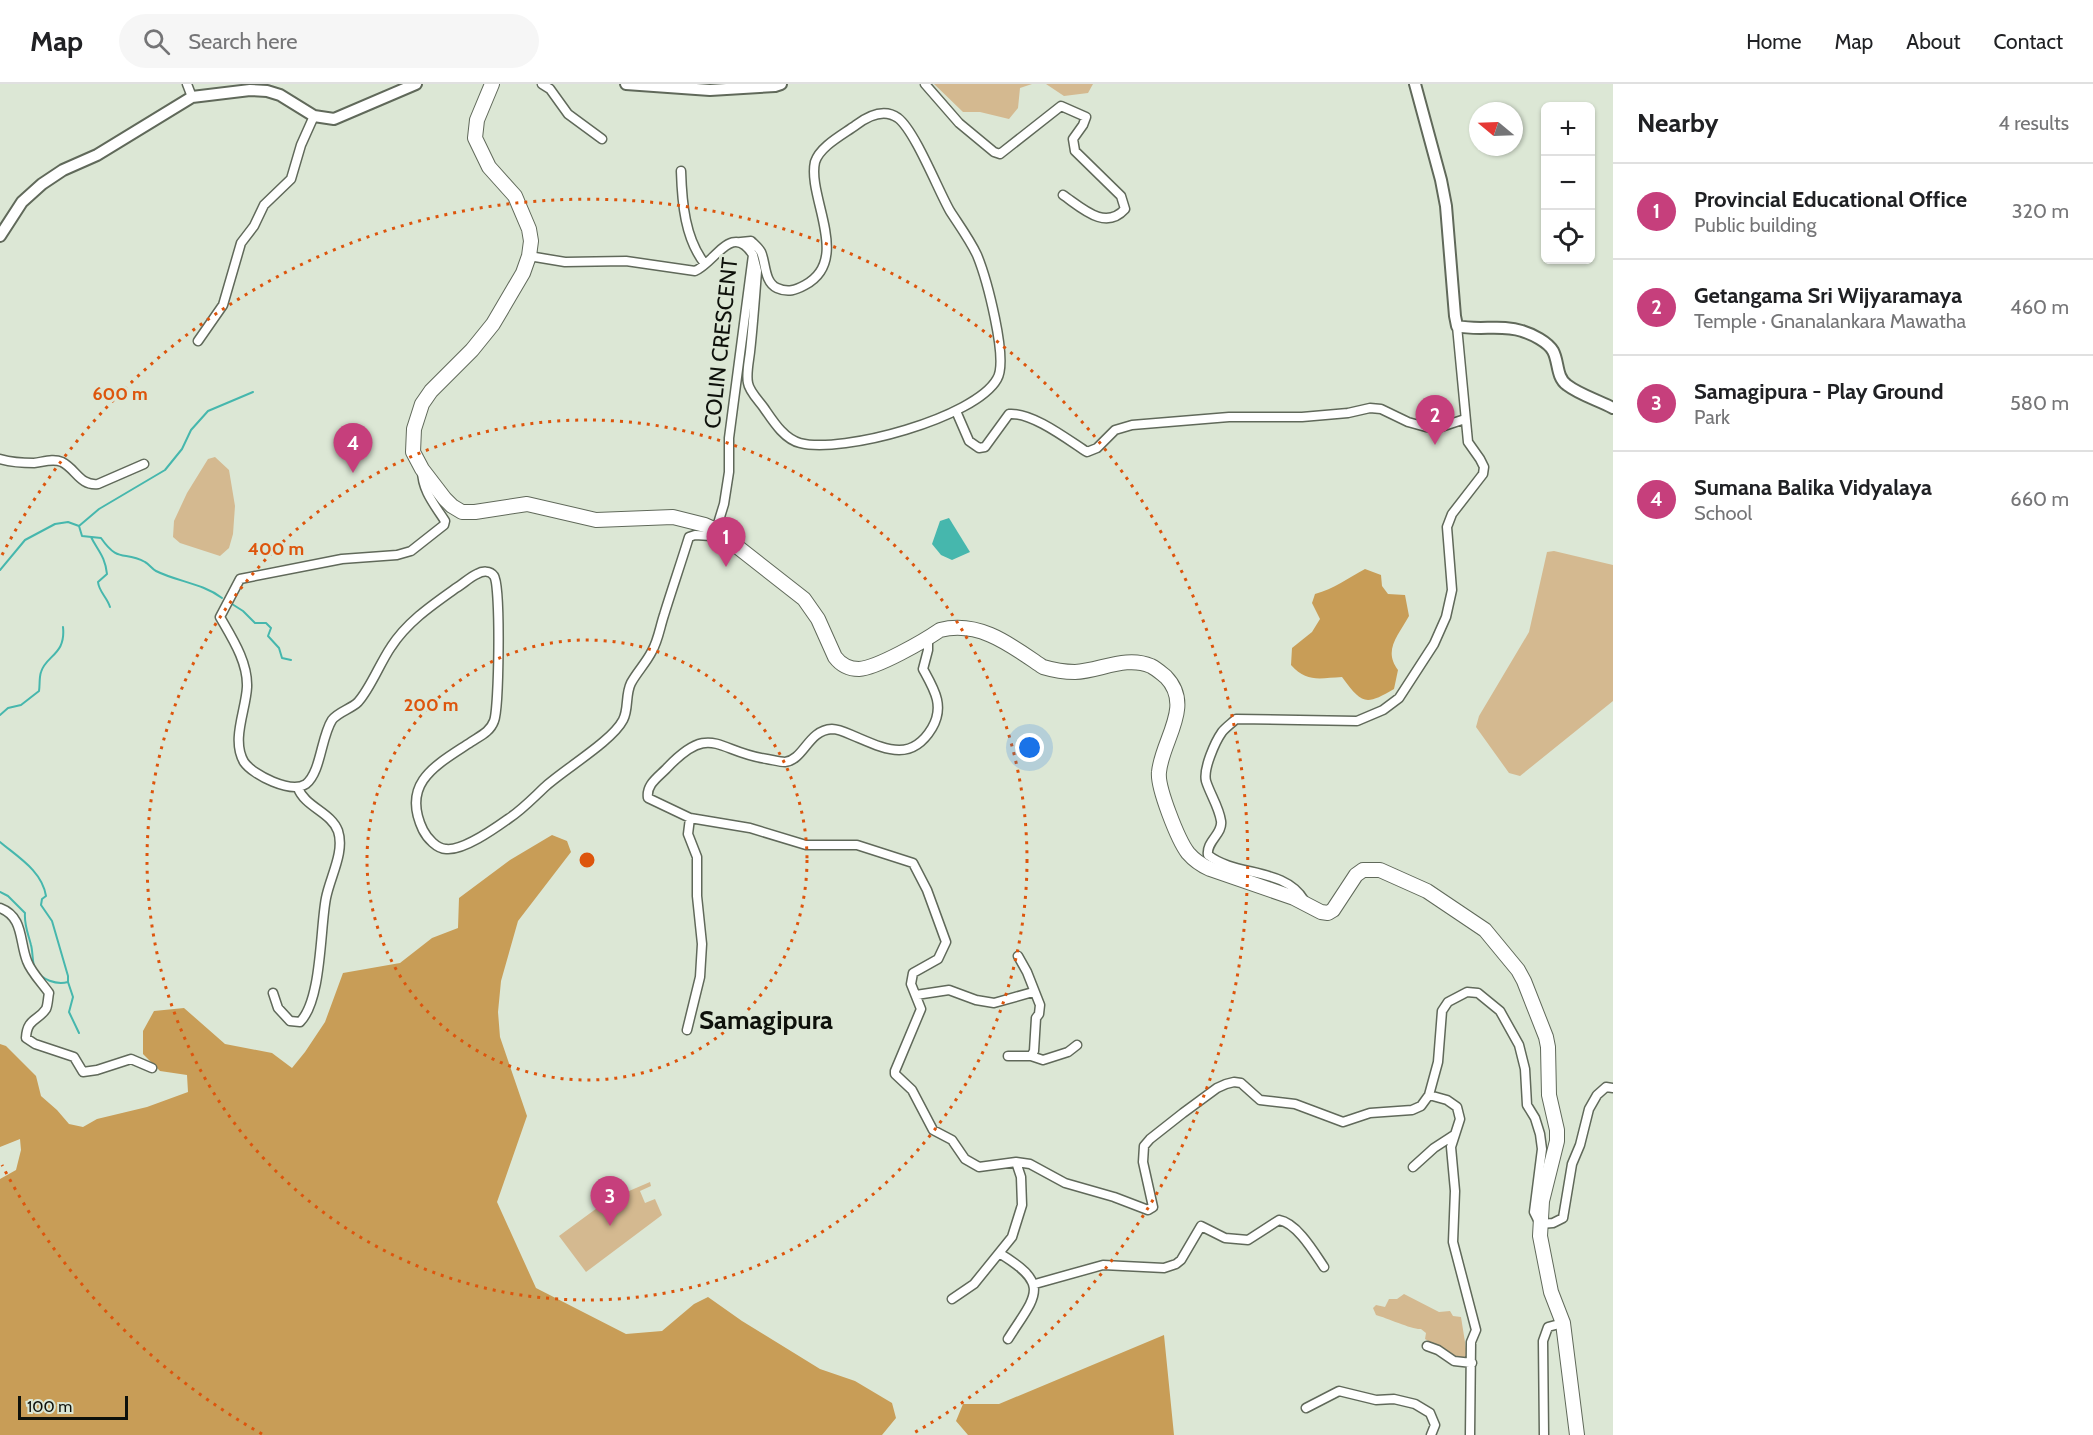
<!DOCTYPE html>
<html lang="en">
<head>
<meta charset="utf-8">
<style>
	:root { --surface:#fff; --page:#f6f6f6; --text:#202124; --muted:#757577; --line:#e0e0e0; --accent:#c63f7c }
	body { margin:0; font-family:Cabin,sans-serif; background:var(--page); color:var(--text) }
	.controls { position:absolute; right:18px; top:18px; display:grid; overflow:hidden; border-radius:9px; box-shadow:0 2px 4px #0004 }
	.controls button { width:54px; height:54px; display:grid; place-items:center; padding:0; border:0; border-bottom:2px solid var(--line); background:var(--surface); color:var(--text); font:30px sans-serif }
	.compass { position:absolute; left:1469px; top:18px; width:54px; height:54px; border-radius:50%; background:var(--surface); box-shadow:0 2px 4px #0004; rotate:289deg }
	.scale { position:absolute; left:18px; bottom:15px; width:110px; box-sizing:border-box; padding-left:6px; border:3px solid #0e110b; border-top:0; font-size:16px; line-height:21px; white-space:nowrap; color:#0e110b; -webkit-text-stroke:4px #dce7d5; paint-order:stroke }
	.you { position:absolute; left:1030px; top:664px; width:21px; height:21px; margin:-15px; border:4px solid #fff; border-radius:50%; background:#1a73e8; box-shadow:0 0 0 9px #1a73e833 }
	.badge { display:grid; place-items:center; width:39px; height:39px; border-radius:50%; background:var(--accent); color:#fff; font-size:20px; font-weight:700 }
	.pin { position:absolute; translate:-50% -50px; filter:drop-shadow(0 2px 3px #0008) }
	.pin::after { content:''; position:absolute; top:32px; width:21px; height:18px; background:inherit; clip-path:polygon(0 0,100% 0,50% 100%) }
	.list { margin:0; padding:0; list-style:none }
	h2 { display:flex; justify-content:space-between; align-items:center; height:78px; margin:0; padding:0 24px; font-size:26px }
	h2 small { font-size:20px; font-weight:400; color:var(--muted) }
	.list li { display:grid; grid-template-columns:39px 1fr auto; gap:18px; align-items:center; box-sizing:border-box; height:96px; padding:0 24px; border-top:2px solid var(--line) }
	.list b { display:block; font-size:22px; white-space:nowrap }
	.list p { margin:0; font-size:20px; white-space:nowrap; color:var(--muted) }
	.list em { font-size:20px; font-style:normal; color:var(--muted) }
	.icon { flex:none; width:33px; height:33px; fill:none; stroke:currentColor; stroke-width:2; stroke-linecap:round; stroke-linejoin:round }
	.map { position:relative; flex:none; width:1613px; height:1351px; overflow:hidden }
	header { display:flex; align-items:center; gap:36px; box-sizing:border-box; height:84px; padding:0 30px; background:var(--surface); border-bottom:2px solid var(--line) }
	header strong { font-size:28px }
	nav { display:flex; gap:33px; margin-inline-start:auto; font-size:21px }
	.search { width:420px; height:54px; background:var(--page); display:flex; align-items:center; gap:15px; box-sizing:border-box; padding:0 21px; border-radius:33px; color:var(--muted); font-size:22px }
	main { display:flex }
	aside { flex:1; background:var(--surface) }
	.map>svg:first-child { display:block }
	.green { fill:#d4b990 }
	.forest { fill:#c89d57 }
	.water { fill:#46b7ad }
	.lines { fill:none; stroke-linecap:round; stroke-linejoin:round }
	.stream { stroke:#46b7ad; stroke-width:2 }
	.minor-casing { stroke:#60695a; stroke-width:11 }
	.tertiary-casing { stroke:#60695a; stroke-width:14 }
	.primary-casing { stroke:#60695a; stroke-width:16 }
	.minor { stroke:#fff; stroke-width:8 }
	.tertiary { stroke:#fff; stroke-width:10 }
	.primary { stroke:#fff; stroke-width:14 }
	.ring { fill:none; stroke:#dd550c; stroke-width:3; stroke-dasharray:3 6 }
	.labels { text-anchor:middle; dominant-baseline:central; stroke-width:6; stroke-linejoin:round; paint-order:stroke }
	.street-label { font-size:22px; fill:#0e110b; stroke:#dce7d5 }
	.quarter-label { font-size:26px; font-weight:bold; fill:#0e110b; stroke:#dce7d5 }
	.centre { fill:#dd550c; stroke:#dce7d5; stroke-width:3 }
	.ring-label { font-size:18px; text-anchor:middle; font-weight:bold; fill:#dd550c; stroke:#dce7d5; stroke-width:6; stroke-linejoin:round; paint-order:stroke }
</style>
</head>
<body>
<header>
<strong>Map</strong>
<div class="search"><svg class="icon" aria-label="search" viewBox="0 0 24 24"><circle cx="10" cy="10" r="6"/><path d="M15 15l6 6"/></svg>Search here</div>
<nav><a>Home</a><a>Map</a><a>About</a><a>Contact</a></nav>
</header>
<main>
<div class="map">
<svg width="1613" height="1351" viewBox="0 0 1613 1351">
	<rect width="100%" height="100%" fill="#dce7d5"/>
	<!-- green -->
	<path class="green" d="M934,0h98l-12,4 -2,20 -9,11 -29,-7h-17z
		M1046,0h47l-5,9 -24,3z
		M215,373l14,13 6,36 -2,28 -4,14 -9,8 -40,-13 -7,-6 1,-16 13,-28 21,-34z
		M1554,467l59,14v136l-93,75 -11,-3 -33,-46 3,-11 50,-84 18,-80z
		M650,1098l1,4 -11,5 5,12 10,-4 7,16 -76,57 -27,-36 49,-36z
		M1404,1210l35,18 11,-1 3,5 8,1 7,44c-16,-2 -28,-14 -43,-22l1,-6 -5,-4c-8,1 -34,-11 -45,-14l-3,-7 3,-3 9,2 4,-8h8z"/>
	<!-- forest -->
	<path class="forest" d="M1365,485l16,6 1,11 6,8 17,1 4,21c-11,20 -26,34 -11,54l-4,19c-29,17 -32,15 -52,-12 -22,1 -35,6 -51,-12l1,-17 20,-16 8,-13 -8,-16 3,-9c19,-5 33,-16 50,-25z
		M552,751l15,6 4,11 -53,69 -17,60 -3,31 2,25 27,79 -30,86 39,86 90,46 36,-3 32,-27 14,-7 34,24 78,48 35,12 37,22 4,15 -14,17h-882v-256l16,-9 5,-20 -1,-11 -20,8v-103l6,2 30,30 5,20 16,14 12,14 14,3 14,-8 50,-12 41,-15 -1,-17 -27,-4 -17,-17v-23l11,-20 30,-3 41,36 47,9 20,15 13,-16 20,-30 18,-49 57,-10 32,-25 26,-10 1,-30 51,-38z
		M1164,1251l10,100h-206l-12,-14 7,-17h36z"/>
	<!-- water -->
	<path class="water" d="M949,434l21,34 -18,8 -11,-5 -9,-11 8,-23z"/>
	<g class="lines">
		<!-- stream -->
		<path class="stream" d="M79,442l20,-17 66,-39 17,-21 9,-19 17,-19 45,-19
			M91,453c7,14 14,19 16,37l-9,8c1,10 9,15 12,25
			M0,486l25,-30 30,-16 13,-2 11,4 3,10 19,2c18,26 23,12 44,24 4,2 7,7 11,9 22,11 46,12 66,27
			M232,520l11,7 12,12h11l5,5 -3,8 11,12 3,10 9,2
			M0,631l8,-7 13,-3 18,-14c1,-6 0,-13 2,-19 5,-17 25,-17 22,-45
			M0,758c18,15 42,29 46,54l-4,3 -1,6 11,16 16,55v6
			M0,808l8,4 17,17c-1,12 3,20 6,32 2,7 1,17 4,24 7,11 21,16 33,13l5,15 -4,15 10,21"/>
		<defs>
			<path id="minor" d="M187,0l5,13
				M542,0l8,5 18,25 34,25
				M925,0l34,39 35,29 6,2 61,-48 25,11 -3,8 -10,14 2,12 46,45 4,13c-20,22 -43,-1 -62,-14
				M681,87c1,32 4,68 24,93
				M741,158l10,-1c3,3 8,7 10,11 5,11 3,30 16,36 11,5 19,2 28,-3 47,-25 2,-88 10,-123 5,-16 29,-28 41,-37 12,-9 28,-17 42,-7 17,13 40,72 52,93 9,14 20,29 27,44 9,22 32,105 20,124 -22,39 -155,75 -197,64 -16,-4 -27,-22 -36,-35 -5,-7 -15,-17 -16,-25 -2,-9 1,-22 2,-31 3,-27 5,-54 7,-81l-4,-16
				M529,172l36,6 61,-1 69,10c20,-8 37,-50 58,-16l-24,183v34l-5,32 -8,26
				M198,257l25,-36 18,-62 13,-17 10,-21 27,-26 10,-34 13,-29
				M956,327l13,30 10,7 6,-1 24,-33c23,-2 58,25 78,38l10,-4 18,-18 17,-5 97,-8h73l46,-4 22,-5 11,1 27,13 18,5 12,1 27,-9
				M0,375c11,3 22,4 34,4 9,-1 19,-5 28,-1 14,7 18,24 36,22l46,-20
				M422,386c0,20 12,34 23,51l-1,4 -33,26 -14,4 -55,4 -102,20 -20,38c12,21 28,45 27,70 -1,23 -16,53 -3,75 9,13 47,32 62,22 15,-12 15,-47 26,-64 6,-8 19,-11 26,-18 12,-13 22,-39 33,-55 16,-25 41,-42 65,-59 7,-4 14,-11 21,-14 5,-3 13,-4 17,2 7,10 5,133 0,145 -4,11 -14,15 -23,21 -33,22 -71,40 -48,88 4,8 14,19 23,19 17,2 48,-20 62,-30 14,-9 26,-22 38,-33 20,-18 66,-45 77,-66 6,-11 2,-25 8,-37 6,-11 15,-20 21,-32 6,-10 8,-24 12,-36 8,-26 17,-52 25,-78l6,-2 16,1 2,-7
				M928,554v12l-5,19c11,20 22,37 9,59 -21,35 -47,21 -78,8 -7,-3 -15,-7 -22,-7 -24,1 -28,31 -47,33 -5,0 -12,-2 -18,-3 -50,-7 -56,-38 -101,10 -9,9 -20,16 -18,29l42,20 60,10 56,17h51l56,18 14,27 19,52 -8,17 -25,14 -2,11 10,25 -26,62v3l17,16 21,40 19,10 13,19 14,8 37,-5 14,2 35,19 49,14 34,13 5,-3 -10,-45 1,-16 6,-7 33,-26 34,-25 9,-4 8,-2 7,1 19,17 35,4 48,18 27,-9 42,-3 9,-4 8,-11 9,-33 4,-51 6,-9 19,-10 11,1 22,18 19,34 6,24 2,36 8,13 5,16 2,15 -8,63 6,12 13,-1 10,-5 9,-54 8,-19 9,-36 8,-14 9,-8 7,1
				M1304,816c-20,-33 -68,-23 -96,-45 -2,-14 15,-21 13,-34 -2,-14 -11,-27 -15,-40 -3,-12 9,-39 16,-49 4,-5 10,-9 14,-13l121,2 26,-11 16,-12 35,-54 12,-27 6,-27 -5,-63 5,-13 31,-40 1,-7 -4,-8 -12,-17 -11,-116
				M0,824c24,9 19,33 27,53 4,11 15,22 22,32 -1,4 -1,12 -3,16 -8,12 -19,9 -20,29l9,6 39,13 9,15 14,-2 34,-11 21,9
				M1018,872l9,16 13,33 -1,9 -3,4 -2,33 -3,5
				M273,909l5,15 12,13 10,1c22,-22 20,-94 26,-124 4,-21 19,-46 12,-67 -7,-19 -33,-24 -40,-43
				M916,911l33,-5 27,10 18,3 39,-11
				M687,946l13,-53 2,-33 -5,-48v-39l-9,-23 2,-16
				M1008,972h23l12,4 25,-8 9,-7
				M1429,1011l18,5 10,7 3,12 -9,28 4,44 -2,51 23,88 -5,12 -1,93
				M1413,1083l21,-19 20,-13
				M999,1169c53,32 37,42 9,86
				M1035,1200l68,-19 61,3 12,-4 5,-4 20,-34 24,12 23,2 31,-20c18,3 35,32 45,47
				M952,1215l22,-15 38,-47 10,-32 -1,-28 -5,-15
				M1427,1262l11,4 16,11 18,2
				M1306,1324l33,-17 37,9 18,-1 21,5 15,9 5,12 -4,10
				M1544,1351l-1,-94 5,-14 15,-4"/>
			<path id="tertiary" d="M626,0l84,6 65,-4 6,-2
				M1415,0l26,96 5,26 9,110 2,10c22,5 45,-2 65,5 10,3 26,11 31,20 6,11 3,26 14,34 13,10 31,15 46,23
				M0,152l22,-34 20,-18 21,-14 34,-15 95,-58 58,-7 17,1 13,4 34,21 20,3 82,-35"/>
			<path id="primary" d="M492,0l-15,36 -2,18 14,29 26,29 14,33 2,12 -2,15 -6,17 -30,51 -21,26 -41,41 -9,13 -8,25 -1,23 9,17 23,30 7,7 10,6h13l52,-8 69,16 77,-3 32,8 11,5 88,69 14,20 17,38c6,8 14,12 24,12 18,-1 65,-28 81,-39 40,-10 72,16 103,37 10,3 21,5 32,5 25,-1 51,-17 76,-6 6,3 10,7 15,11 28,29 -4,63 -7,95 -2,15 19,68 29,81 6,7 13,12 22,16l84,29 27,14 7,1 5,-3 23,-35 7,-5h17l47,21 58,39 33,40 6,11 22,56 2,10 1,48 8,35v11l-15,60 -2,35 11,56 12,31 14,112"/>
		</defs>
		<!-- minor casing -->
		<use href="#minor" class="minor-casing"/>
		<!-- tertiary casing -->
		<use href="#tertiary" class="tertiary-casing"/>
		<!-- primary casing -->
		<use href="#primary" class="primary-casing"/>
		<!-- minor -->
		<use href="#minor" class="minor"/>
		<!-- tertiary -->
		<use href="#tertiary" class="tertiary"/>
		<!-- primary -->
		<use href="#primary" class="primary"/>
	</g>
	<!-- distance rings -->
	<g class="ring">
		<circle cx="587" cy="776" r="220"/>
		<circle cx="587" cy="776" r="440"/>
		<path d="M262 1350A660 660 0 0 1 2 1081M2 471A660 660 0 1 1 912 1350"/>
	</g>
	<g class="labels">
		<!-- street labels -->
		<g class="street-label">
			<text transform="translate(721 259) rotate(-84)">COLIN CRESCENT</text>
		</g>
		<!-- quarter labels -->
		<g class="quarter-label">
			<text x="766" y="936">Samagipura</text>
		</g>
	</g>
	<circle cx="587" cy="776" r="9" class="centre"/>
	<g class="ring-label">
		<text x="120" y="316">600 m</text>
		<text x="276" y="471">400 m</text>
		<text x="431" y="627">200 m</text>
	</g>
</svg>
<div class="controls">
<button>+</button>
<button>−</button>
<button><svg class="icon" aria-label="locate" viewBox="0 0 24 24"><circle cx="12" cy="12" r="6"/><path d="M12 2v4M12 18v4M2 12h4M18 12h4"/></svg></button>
</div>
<svg class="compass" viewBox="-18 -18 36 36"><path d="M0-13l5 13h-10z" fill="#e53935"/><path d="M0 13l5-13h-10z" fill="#757577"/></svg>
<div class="scale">100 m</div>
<div class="you"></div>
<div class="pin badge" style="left:726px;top:483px">1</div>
<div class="pin badge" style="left:1435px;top:361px">2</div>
<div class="pin badge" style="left:610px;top:1142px">3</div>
<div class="pin badge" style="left:353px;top:389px">4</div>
</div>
<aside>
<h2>Nearby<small>4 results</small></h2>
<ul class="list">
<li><span class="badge">1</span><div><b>Provincial Educational Office</b><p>Public building</p></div><em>320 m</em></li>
<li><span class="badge">2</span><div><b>Getangama Sri Wijyaramaya</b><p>Temple · Gnanalankara Mawatha</p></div><em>460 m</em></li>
<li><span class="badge">3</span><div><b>Samagipura - Play Ground</b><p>Park</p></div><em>580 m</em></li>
<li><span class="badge">4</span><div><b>Sumana Balika Vidyalaya</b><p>School</p></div><em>660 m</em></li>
</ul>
</aside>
</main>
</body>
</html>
